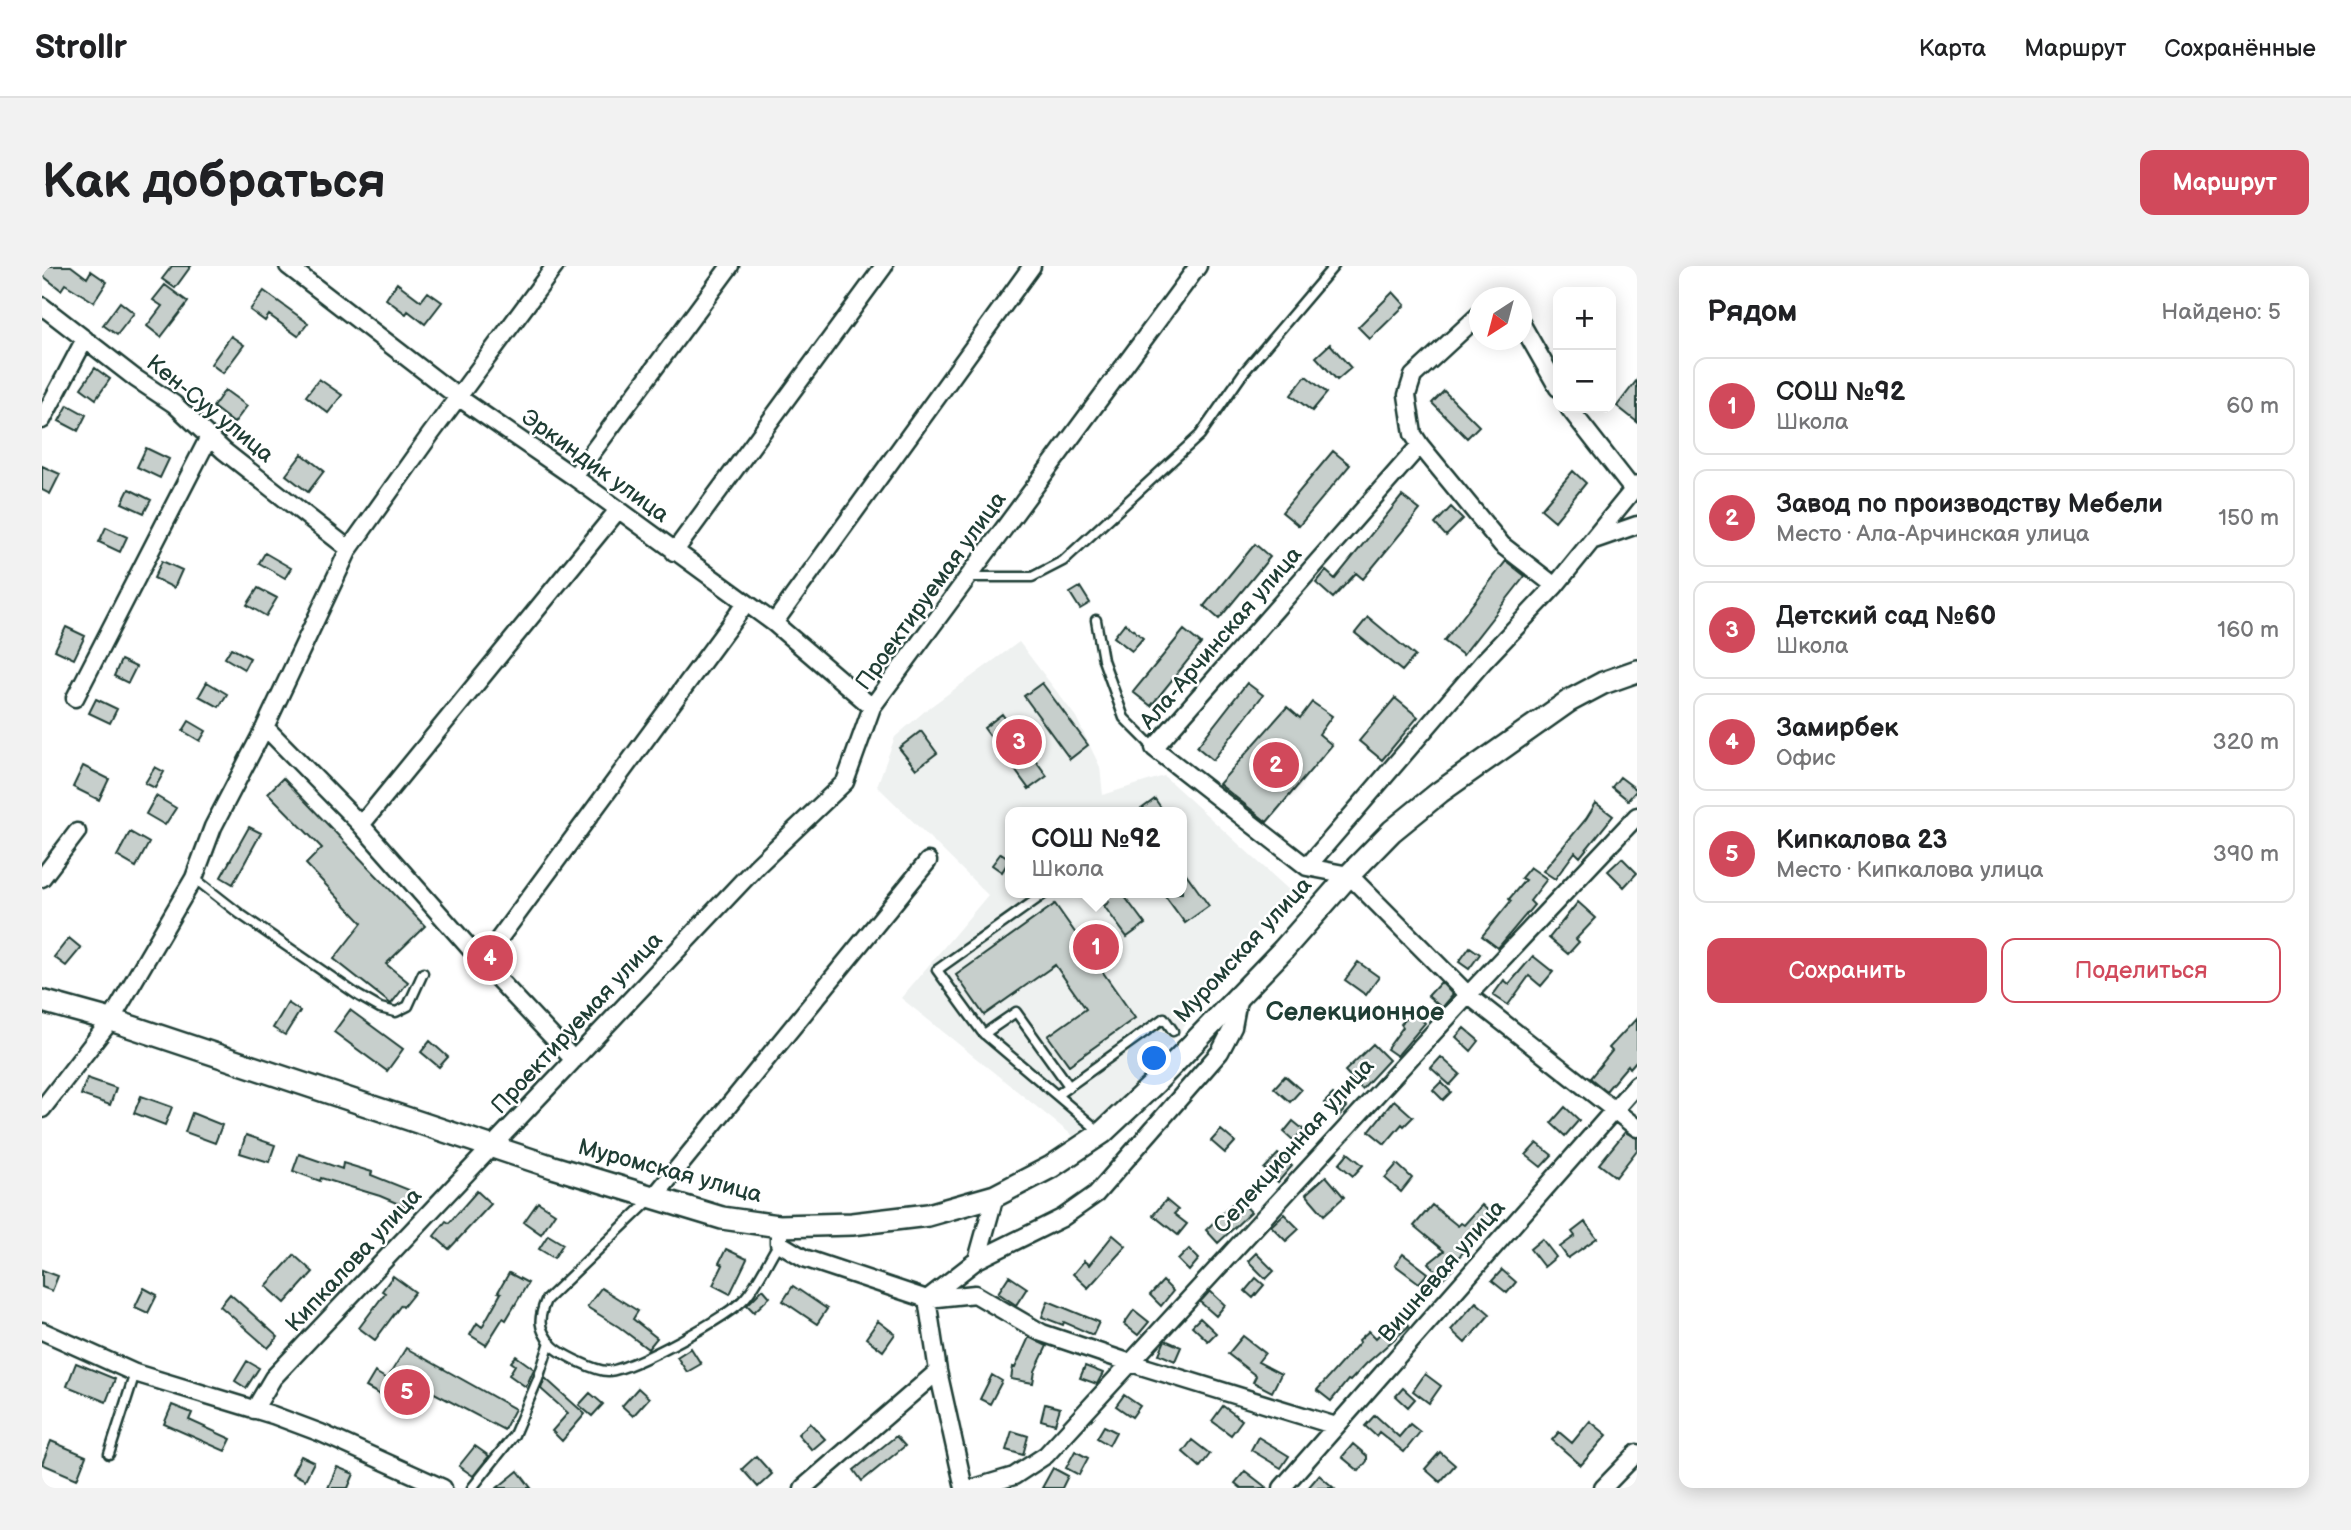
<!DOCTYPE html>
<html lang="ru">
<head>
<meta charset="utf-8">
<style>
	:root { --surface:#fff; --page:#f2f2f2; --text:#202124; --muted:#757577; --line:#e0e0e0; --accent:#d1495b }
	body { margin:0; font-family:"Balsamiq Sans",sans-serif; background:var(--page); color:var(--text) }
	.controls { position:absolute; right:21px; top:21px; display:grid; overflow:hidden; border-radius:14px; box-shadow:0 4px 18px #0003 }
	.controls button { width:63px; height:63px; display:grid; place-items:center; padding:0; border:0; border-bottom:2px solid var(--line); background:var(--surface); color:var(--text); font:35px sans-serif }
	.compass { position:absolute; left:1427px; top:21px; width:63px; height:63px; border-radius:50%; background:var(--surface); box-shadow:0 4px 18px #0003; rotate:216deg }
	.you { position:absolute; left:1113px; top:793px; width:24px; height:24px; margin:-18px; border:5px solid #fff; border-radius:50%; background:#1a73e8; box-shadow:0 0 0 10px #1a73e833 }
	.badge { display:grid; place-items:center; width:46px; height:46px; border-radius:50%; background:var(--accent); color:#fff; font-size:23px; font-weight:700 }
	.pin { position:absolute; translate:-50% -50%; border:4px solid #fff; box-shadow:0 2px 7px #0006 }
	.popup { position:absolute; left:963px; top:541px; width:182px; height:91px; box-sizing:border-box; display:grid; place-content:center; border-radius:14px; background:var(--surface); filter:drop-shadow(0 2px 5px #0005); font-size:23px; white-space:nowrap; color:var(--muted) }
	.popup b { font-size:26px; color:var(--text) }
	.popup::after { content:''; position:absolute; left:50%; top:100%; margin-left:-14px; border:14px solid transparent; border-top-color:var(--surface) }
	.list { margin:0; padding:0; list-style:none }
	h2 { display:flex; justify-content:space-between; align-items:center; height:91px; margin:0; padding:0 28px; font-size:30px }
	h2 small { font-size:23px; font-weight:400; color:var(--muted) }
	.list li { display:grid; grid-template-columns:46px 1fr auto; gap:21px; align-items:center; box-sizing:border-box; height:98px; margin:0 14px 14px; padding:0 14px; border:2px solid var(--line); border-radius:14px }
	.list b { display:block; font-size:26px; white-space:nowrap }
	.list p { margin:0; font-size:23px; white-space:nowrap; color:var(--muted) }
	.list em { font-size:23px; font-style:normal; color:var(--muted) }
	.actions { display:flex; gap:14px; padding:21px 28px }
	.actions a { flex:1; padding:16px 0; border:2px solid var(--accent); border-radius:14px; text-align:center; font-size:24px; color:var(--accent) }
	.actions .main { background:var(--accent); color:#fff }
	.map { position:relative; flex:none; width:1595px; height:1222px; overflow:hidden; border-radius:14px }
	header { display:flex; align-items:center; gap:42px; box-sizing:border-box; height:98px; padding:0 35px; background:var(--surface); border-bottom:2px solid var(--line) }
	header strong { font-size:33px }
	nav { display:flex; gap:38px; margin-inline-start:auto; font-size:24px }
	.intro { display:flex; align-items:center; justify-content:space-between; box-sizing:border-box; height:168px; padding:0 42px }
	h1 { margin:0; font-size:49px }
	.button { padding:18px 32px; border-radius:14px; background:var(--accent); color:#fff; font-size:24px; font-weight:700 }
	main { display:flex; gap:42px; padding:0 42px }
	aside { flex:1; background:var(--surface); border-radius:14px; box-shadow:0 4px 18px #0003 }
	.map>svg:first-child { display:block }
	.built { fill:#eef1f0; fill-rule:evenodd }
	.building { fill:#c7cfcc; stroke:#1f3d34; stroke-width:2 }
	.lines { fill:none; stroke-linecap:round; stroke-linejoin:round }
	.lane-casing { stroke:#1f3d34; stroke-width:13 }
	.street-casing { stroke:#1f3d34; stroke-width:21 }
	.secondary-casing { stroke:#1f3d34; stroke-width:26 }
	.lane { stroke:#fff; stroke-width:8 }
	.street { stroke:#fff; stroke-width:16 }
	.secondary { stroke:#fff; stroke-width:21 }
	.labels { text-anchor:middle; dominant-baseline:central; stroke-width:5; stroke-linejoin:round; paint-order:stroke }
	.street-label { font-size:23px; fill:#1f3d34; stroke:#fff }
	.quarter-label { font-size:26px; font-weight:bold; fill:#1f3d34; stroke:#fff }
</style>
</head>
<body>
<header>
<strong>Strollr</strong>
<nav><a>Карта</a><a>Маршрут</a><a>Сохранённые</a></nav>
</header>
<div class="intro"><h1>Как добраться</h1><a class="button">Маршрут</a></div>
<main>
<div class="map">
<svg width="1595" height="1222" viewBox="0 0 1595 1222">
	<rect width="100%" height="100%" fill="#fff"/>
	<filter id="ink" filterUnits="userSpaceOnUse"><feTurbulence type="fractalNoise" baseFrequency=".0143" numOctaves="2"/><feDisplacementMap in="SourceGraphic" scale="14" xChannelSelector="R" yChannelSelector="G"/><feConvolveMatrix kernelMatrix="1 2 1 2 8 2 1 2 1" color-interpolation-filters="sRGB"/></filter>
	<g filter="url(#ink)">
		<!-- built -->
		<path class="built" d="M977,376l57,75 24,50 3,28 61,-19 126,115 -114,146 -53,64 -50,35 -172,-138 87,-103 -111,-109 18,-49 31,-27zM968,546h172v81h-172z"/>
		<!-- building -->
		<path class="building" d="M0,0h29l16,12 4,-7 16,11 -13,20 -29,-18 -4,6 -19,-15z
			M130,0h19l-16,22 -13,-9z
			M355,17l24,18 7,-9 14,10 -17,22 -17,-13 -2,3 -20,-15z
			M123,19l23,17 -27,35 -14,-11 15,-20 -9,-6z
			M222,25l44,32 -10,13 -29,-21 -4,6 -15,-11z
			M1351,26l12,13 -35,34 -12,-12z
			M78,36l14,11 -17,22 -14,-10z
			M189,70l13,9 -21,28 -12,-9z
			M1288,78l21,24 -14,12 -21,-23z
			M53,102l15,11 -14,20 -15,-11z
			M1264,110l21,17 -15,18 -21,-16z
			M277,113l23,16 -14,18 -22,-17z
			M1595,114v42l-20,-16z
			M183,124l22,16 -13,17 -21,-16z
			M1402,125l35,35 -12,12 -35,-35z
			M26,139l18,10 -8,16 -19,-10z
			M104,182l23,11 -9,19 -23,-11z
			M1291,185l17,14 -51,61 -17,-14z
			M260,188l22,17 -16,21 -22,-17z
			M0,200l18,8 -10,20 -8,-4z
			M1531,205l13,12 -31,38 -14,-12z
			M87,223l22,11 -7,13 -22,-10z
			M1360,230l18,14 -57,69 -7,-6 -23,25 -17,-15 10,-12 9,8z
			M1409,241l12,12 -17,17 -11,-12z
			M64,261l21,10 -7,15 -21,-10z
			M1213,278l15,13 -51,62 -15,-13z
			M223,287l26,15 -6,10 -26,-15z
			M120,295l20,9 -8,18 -20,-10z
			M1464,295l19,15 -62,79 -19,-14z
			M1038,321l10,16 -10,6 -10,-16z
			M216,322l19,10 -11,18 -19,-11z
			M1326,351l47,39 -13,15 -47,-38z
			M1083,357l18,15 -11,13 -18,-14z
			M24,361l19,9 -11,23 -19,-9z
			M1142,364l17,14 -50,62 -18,-14z
			M189,382l19,10 -6,11 -19,-11z
			M79,394l15,7 -8,16 -14,-7z
			M165,416l20,12 -8,13 -20,-11z
			M1000,417l46,62 -18,14 -46,-63z
			M1205,417l16,12 -50,65 -16,-13z
			M1353,432l23,19 -36,43 -23,-19z
			M54,433l21,10 -7,14 -21,-10z
			M1270,436l20,14 -13,18 13,11 -65,77 -48,-38 68,-77 13,11z
			M960,448l45,62 -18,13 -45,-61z
			M147,455l17,10 -6,10 -17,-10z
			M879,465l16,22 -21,16 -17,-21z
			M41,500l26,13 -10,21 -26,-13z
			M113,501l9,5 -9,16 -10,-5z
			M1578,511l17,13 -9,10 -16,-13z
			M241,512l142,148 -39,38 22,18 -17,22 -57,-45 28,-36 -56,-59 16,-16 -54,-55z
			M114,530l20,12 -11,17 -19,-11z
			M1113,533l9,13h-27z
			M1554,537l17,13 -33,41 -5,-5 -20,27 -12,-8 43,-52z
			M207,561l12,6 -28,51 -12,-7z
			M88,566l19,11 -13,24 -19,-11z
			M959,587l9,6 -8,13 -10,-7z
			M1580,592l15,15 -13,14 -16,-16z
			M1488,601l17,12 -17,22 4,4 -36,43 -16,-12 29,-35 -2,-2 16,-19 -4,-2z
			M1140,602l27,38 -24,17 -22,-30h19z
			M1061,627h19l23,31 -18,13 -23,-31 5,-4z
			M1536,636l18,16 -20,21 3,3 -11,12 -19,-16z
			M1013,638l80,114 -66,47 -21,-29 38,-27 -31,-44 -71,50 -28,-40z
			M27,672l12,10 -15,18 -12,-9z
			M1428,681l10,7 -11,15 -10,-7z
			M1491,690l20,16 -12,14 -12,-10 -21,29 -15,-10 11,-15 5,4z
			M1316,696l21,15 -13,18 -21,-15z
			M1399,716l12,13 -11,13 -14,-12z
			M246,737l12,8 -15,24 -12,-7z
			M308,744l53,39 -16,22 -53,-39z
			M1369,746l14,11 -28,33 -10,-7 16,-22 -2,-3z
			M1595,752v42l-7,8 -2,-3 -22,26 -16,-13 22,-27 -3,-3z
			M1422,762l15,13 -8,10 -15,-14z
			M388,775l18,16 -9,10 -18,-15z
			M1331,778l16,16 -27,29 -17,-18z
			M1399,791l19,17 -10,11 -19,-17z
			M1243,810l16,14 -11,12 -16,-14z
			M45,812l29,10 -6,17 -29,-10z
			M1399,816l10,10 -8,8 -10,-10z
			M1291,828l14,13 -9,10 -14,-14z
			M99,830l31,11 -7,18 -31,-12z
			M1352,834l19,17 -9,9 -2,-2 -17,20 -16,-13z
			M1523,841l14,13 -14,16 -14,-13z
			M150,847l30,12 -7,18 -30,-11z
			M1251,855l11,9 -11,10 -9,-8z
			M1179,864l14,12 -10,11 -14,-12z
			M1583,866l12,6v12l-21,27 -17,-13z
			M204,869l29,10 -6,17 -29,-9z
			M1495,877l15,12 -11,12 -15,-12z
			M1306,887l15,12 -10,11 -14,-12z
			M257,888l43,15 1,-6 29,9 -1,3 43,17 -6,16 -28,-12 -59,-18 -1,3 -27,-10z
			M1236,888l14,12 -14,16 -14,-13z
			M1355,898l15,14 -11,14 -16,-14z
			M1284,910l18,21 -20,18 -18,-21z
			M435,925l14,13 -42,45 -15,-13 12,-15 3,2z
			M1196,932l13,14 -33,31 -12,-13z
			M1124,934l12,10 -4,4 13,10 -9,11 -25,-20z
			M496,936l17,11 -14,21 -17,-12z
			M1390,939l26,21 3,-3 3,2 18,-20 14,13 -46,48 3,3 -11,10 -13,-16 15,-12 -30,-25z
			M1242,948l15,15 -13,12 -15,-15z
			M1543,956l12,16 -29,20 -8,-11 15,-11 -3,-4z
			M506,969l15,9 -9,14 -15,-9z
			M1071,969l13,11 -38,42 -15,-14 11,-13 5,4z
			M1500,973l14,18 -12,10 -14,-18z
			M684,983l21,10 -17,35 -17,-9 10,-20 -4,-2z
			M1147,983l10,10 -10,12 -11,-11z
			M1214,987l18,18 -8,8 -18,-18z
			M1361,988l25,19 -9,10 -24,-18z
			M252,989l19,17 -28,31 -19,-17z
			M0,1004l16,6 -6,15 -10,-4z
			M1460,1004l14,12 -9,11 -15,-12z
			M467,1007l19,10 -22,37 -3,-2 -17,27 -16,-10 7,-12 5,4 19,-34 -3,-1z
			M351,1010l22,16 -12,15 -2,-2 -26,35 -16,-12 26,-35 -3,-2z
			M967,1010l18,12 -11,17 -18,-12z
			M1214,1012l8,7 -11,13 -8,-7z
			M1121,1015l10,10 -12,15 -11,-11z
			M751,1020l34,23 -10,15 -34,-23z
			M102,1022l13,7 -9,18 -13,-6z
			M559,1022l37,23 -5,8 24,19 -9,11 -29,-22 -32,-20z
			M721,1023l7,8 -16,15 -7,-7z
			M1168,1025l15,14 -9,11 -16,-14z
			M188,1028l48,43 -10,11 -48,-42z
			M1006,1035l51,21 -6,13 -29,-13 -1,3 -21,-8z
			M1434,1036l14,12 -25,29 -14,-13z
			M1092,1044l15,12 -11,13 -14,-11z
			M1356,1050l11,10 -43,38 -16,17 -2,-1 -17,21 -14,-11 43,-48 -1,-2 10,-9 7,7z
			M1158,1052l16,15 -8,8 -16,-15z
			M836,1055l17,13 -12,17 -17,-13z
			M1201,1070l22,17 -7,9 23,12 -9,18 -19,-10 3,-6 -28,-22z
			M987,1071l18,9 -12,25 -2,12 -22,-4 2,-12 2,1z
			M1123,1074l16,7 -6,14 -16,-7z
			M364,1082l109,61 -11,21 -79,-42 -15,21 -22,-15 -2,4 -20,-11 9,-15 12,7z
			M649,1082l10,16 -14,8 -10,-15z
			M474,1090l18,13 -8,18 -17,-12 6,-10 -4,-3z
			M205,1095l12,7 -13,20 -11,-7z
			M34,1097l39,16 -9,23 -39,-16z
			M1043,1100l18,7 -6,11 -17,-6z
			M1383,1108l16,12 -12,17 -16,-12z
			M950,1109l10,6 -12,23 -10,-5z
			M503,1112l40,36 -23,27 -10,-10 16,-18 -27,-24z
			M596,1122l11,10 -16,18 -11,-10z
			M1361,1122l12,11 -7,8 -12,-11z
			M548,1127l13,11 -11,12 -13,-11z
			M1082,1129l16,11 -8,11 -16,-11z
			M1003,1138l15,4 -5,16 -14,-4z
			M130,1139l20,8 -3,7 42,19 -6,12 -61,-27z
			M1181,1140l19,14 -11,15 -19,-14z
			M1333,1149l24,22 11,-13 10,8 -16,20 -25,-20 -3,4 -11,-10z
			M1548,1155l17,14 -26,30 -29,-25 7,-8 13,11z
			M768,1157l15,16 -13,11 -14,-16z
			M1062,1160l12,6 -7,13 -12,-7z
			M970,1165l16,5 -5,19 -17,-5z
			M854,1170l9,10 -43,35 -8,-11z
			M1216,1171l31,19 -8,12 -30,-18z
			M1150,1174l18,14 -10,13 -17,-15z
			M9,1175l35,15 -9,23 -35,-15z
			M1311,1178l14,12v5l-8,10 -17,-14z
			M433,1180l14,10 -16,20 -14,-10z
			M1033,1185l13,7 -9,17 -13,-7z
			M1398,1186l15,13 -15,17 -15,-13z
			M259,1190l13,6 -9,18 -13,-7z
			M714,1190l16,18 -14,13 -16,-18z
			M295,1201l17,7 -6,14h-20z
			M1011,1202l15,8 -6,12h-20z
			M476,1205l13,17h-34z
			M1203,1205l22,17h-26l-6,-5z
			M1277,1209l15,13h-26z"/>
		<g class="lines">
			<defs>
				<path id="lane" d="M927,311h63l31,-16 137,-126 44,-63 90,-106
					M1054,354l7,40 21,58 30,30
					M152,612l46,36 119,82 21,12 16,4 12,-6 15,-33
					M1002,628l-107,76 45,62 117,99
					M942,768l32,-22 53,74
					M1015,829l107,-77 9,13
					M609,933l-105,101c-8,19 -8,28 5,44 8,10 46,28 58,27 24,-2 121,-55 136,-73 14,-16 23,-38 34,-55
					M67,1188l26,-81
					M430,1222l42,-53 24,-56 12,-37"/>
				<path id="street" d="M246,0l170,131 116,80 200,146 98,84
					M0,40l93,72 39,26 50,47 125,98
					M1479,57l37,65
					M1527,142l64,82
					M0,154l43,-81
					M1378,179l-7,-11 -6,-39 6,-19 66,-61
					M532,211l156,-211
					M1595,219l-82,101 -72,76 -176,205 42,8 119,120 169,133
					M1552,274l43,-15
					M632,286l210,-286
					M732,357l258,-357
					M33,432l134,-261
					M223,461l96,98 121,137 92,98
					M319,559l257,-315
					M1265,601l-153,-119 266,-303 82,100 53,41
					M0,612l35,-46
					M440,696l264,-359
					M0,843l69,-89 83,-142 19,-51 52,-100 84,-178 81,-114 125,-169
					M612,931l274,-336
					M737,960v17l25,15 123,41 48,-5 67,39 89,30 205,63
					M935,994l18,-64
					M0,1065l93,42 138,42 48,18 122,55
					M212,1144l19,-32 484,-512 88,-84 27,-75 326,-441
					M761,1222l135,-117
					M922,1222l-26,-117 -11,-72 50,-39 85,-42 34,-24 124,-142 13,-25 6,-32
					M932,1222l40,-12 32,-21 422,-460 169,-179
					M1240,1222l355,-404
					M1561,1222l34,-35"/>
				<path id="secondary" d="M0,735l69,19 442,147 169,51 57,8 73,-2 76,-9 67,-19 56,-29 51,-34 54,-51 127,-132 66,-75 43,-44 48,-39 129,-91 34,-18 34,-12"/>
			</defs>
			<!-- lane casing -->
			<use href="#lane" class="lane-casing"/>
			<!-- street casing -->
			<use href="#street" class="street-casing"/>
			<!-- secondary casing -->
			<use href="#secondary" class="secondary-casing"/>
			<!-- lane -->
			<use href="#lane" class="lane"/>
			<!-- street -->
			<use href="#street" class="street"/>
			<!-- secondary -->
			<use href="#secondary" class="secondary"/>
		</g>
	</g>
	<g class="labels">
		<!-- street labels -->
		<g class="street-label">
			<text transform="translate(168 143) rotate(39)">Кен-Суу улица</text>
			<text transform="translate(553 200) rotate(36)">Эркиндик улица</text>
			<text transform="translate(889 325) rotate(-54)">Проектируемая улица</text>
			<text transform="translate(1179 372) rotate(-49)">Ала-Арчинская улица</text>
			<text transform="translate(1201 684) rotate(-47)">Муромская улица</text>
			<text transform="translate(535 757) rotate(-47)">Проектируемая улица</text>
			<text transform="translate(1252 880) rotate(-48)">Селекционная улица</text>
			<text transform="translate(628 905) rotate(15)">Муромская улица</text>
			<text transform="translate(312 994) rotate(-47)">Кипкалова улица</text>
			<text transform="translate(1400 1005) rotate(-49)">Вишневая улица</text>
		</g>
		<!-- quarter labels -->
		<g class="quarter-label">
			<text x="1313" y="746">Селекционное</text>
		</g>
	</g>
</svg>
<div class="controls">
<button>+</button>
<button>−</button>
</div>
<svg class="compass" viewBox="-18 -18 36 36"><path d="M0-13l5 13h-10z" fill="#e53935"/><path d="M0 13l5-13h-10z" fill="#757577"/></svg>
<div class="you"></div>
<div class="pin badge" style="left:1054px;top:681px">1</div>
<div class="popup"><b>СОШ №92</b>Школа</div>
<div class="pin badge" style="left:1234px;top:499px">2</div>
<div class="pin badge" style="left:977px;top:476px">3</div>
<div class="pin badge" style="left:448px;top:692px">4</div>
<div class="pin badge" style="left:365px;top:1126px">5</div>
</div>
<aside>
<h2>Рядом<small>Найдено: 5</small></h2>
<ul class="list">
<li><span class="badge">1</span><div><b>СОШ №92</b><p>Школа</p></div><em>60 m</em></li>
<li><span class="badge">2</span><div><b>Завод по производству Мебели</b><p>Место · Ала-Арчинская улица</p></div><em>150 m</em></li>
<li><span class="badge">3</span><div><b>Детский сад №60</b><p>Школа</p></div><em>160 m</em></li>
<li><span class="badge">4</span><div><b>Замирбек</b><p>Офис</p></div><em>320 m</em></li>
<li><span class="badge">5</span><div><b>Кипкалова 23</b><p>Место · Кипкалова улица</p></div><em>390 m</em></li>
</ul>
<div class="actions"><a class="main">Сохранить</a><a>Поделиться</a></div>
</aside>
</main>
</body>
</html>
